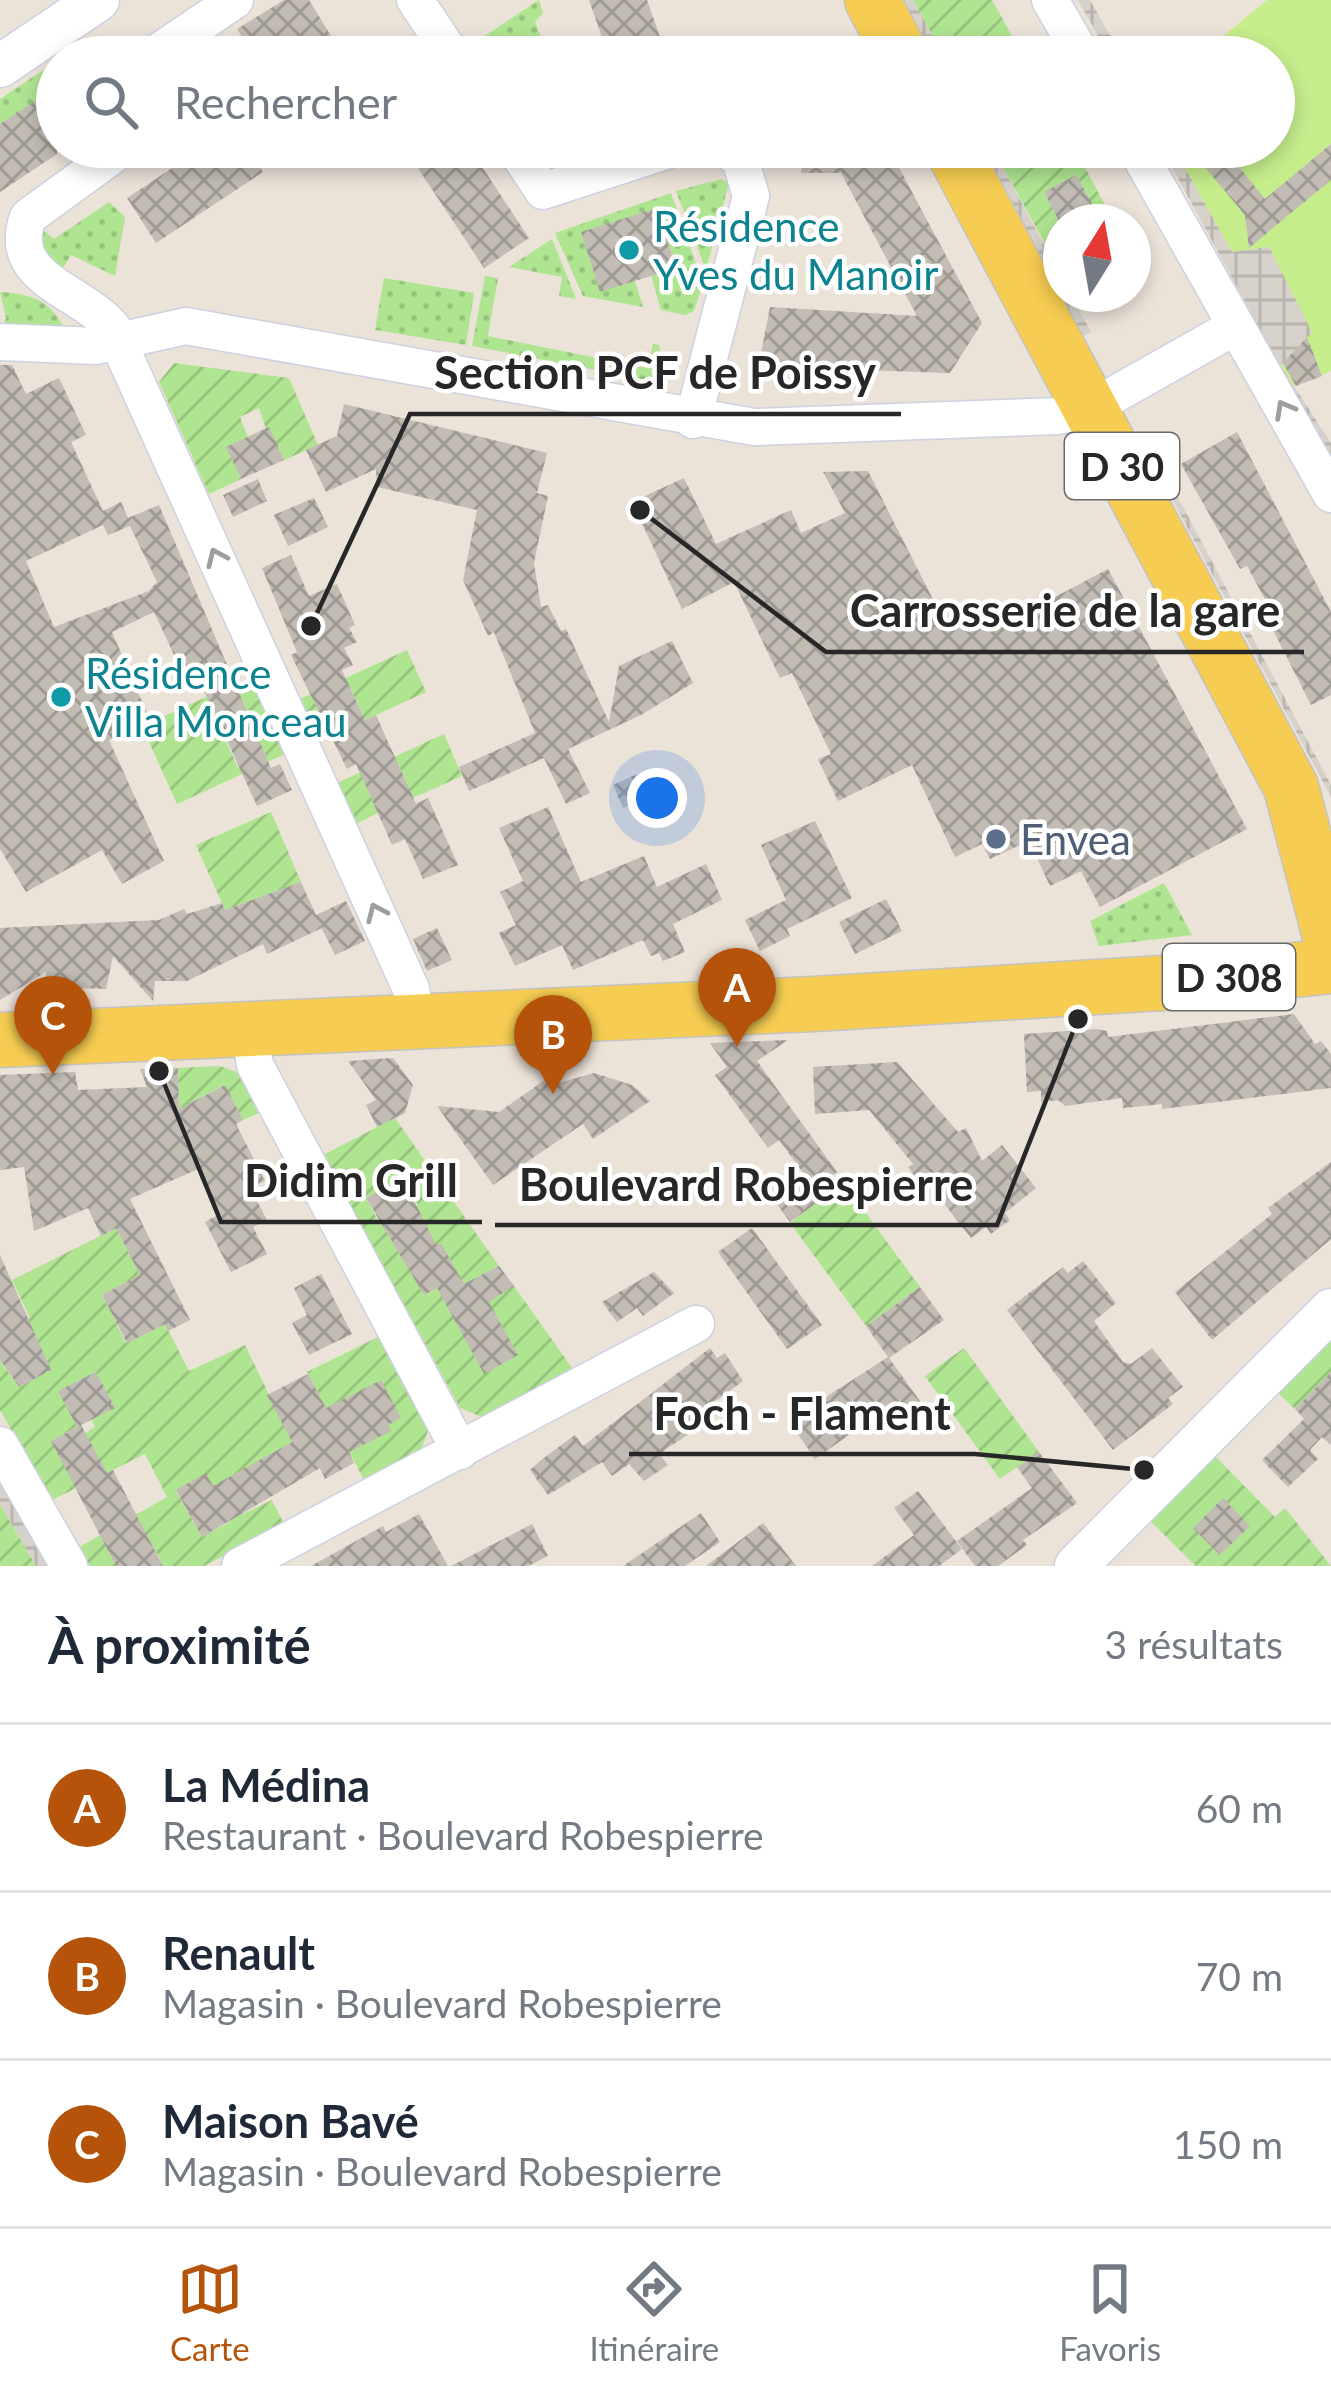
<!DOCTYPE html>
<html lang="fr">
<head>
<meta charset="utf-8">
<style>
	:root { --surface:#fff; --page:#f6f6f7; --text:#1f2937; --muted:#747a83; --line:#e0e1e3; --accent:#b45309 }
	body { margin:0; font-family:Lato,sans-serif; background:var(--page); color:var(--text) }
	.compass { position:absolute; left:1043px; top:204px; width:108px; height:108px; border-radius:50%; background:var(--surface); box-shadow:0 6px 18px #0003; rotate:11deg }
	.you { position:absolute; left:657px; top:798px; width:42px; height:42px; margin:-30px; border:9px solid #fff; border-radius:50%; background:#1a73e8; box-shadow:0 0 0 18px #1a73e833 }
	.badge { display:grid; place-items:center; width:78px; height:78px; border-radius:50%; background:var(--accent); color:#fff; font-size:39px; font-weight:700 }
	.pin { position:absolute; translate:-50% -99px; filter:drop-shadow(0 3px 6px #0008) }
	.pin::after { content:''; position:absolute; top:63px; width:42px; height:36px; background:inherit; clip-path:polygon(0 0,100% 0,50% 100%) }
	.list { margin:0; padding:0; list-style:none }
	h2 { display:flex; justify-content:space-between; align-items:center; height:156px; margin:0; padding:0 48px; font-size:51px }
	h2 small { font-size:39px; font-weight:400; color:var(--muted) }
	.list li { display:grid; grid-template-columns:78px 1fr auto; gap:36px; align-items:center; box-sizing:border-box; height:168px; padding:0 48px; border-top:3px solid var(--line) }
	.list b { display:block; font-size:45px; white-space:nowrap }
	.list p { margin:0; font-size:39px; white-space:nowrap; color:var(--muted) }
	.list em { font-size:39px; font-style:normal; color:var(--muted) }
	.icon { flex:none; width:66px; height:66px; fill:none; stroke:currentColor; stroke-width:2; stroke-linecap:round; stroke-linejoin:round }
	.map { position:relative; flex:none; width:1331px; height:1566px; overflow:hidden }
	.search { position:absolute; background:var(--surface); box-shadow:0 6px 18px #0003; left:36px; right:36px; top:36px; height:132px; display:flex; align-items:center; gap:30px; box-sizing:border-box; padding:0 42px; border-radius:66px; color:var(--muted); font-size:45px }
	.sheet { height:660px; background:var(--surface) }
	nav { display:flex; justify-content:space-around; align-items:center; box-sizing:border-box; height:168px; border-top:3px solid var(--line); background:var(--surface); font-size:33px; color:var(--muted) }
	nav a { display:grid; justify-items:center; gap:6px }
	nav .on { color:var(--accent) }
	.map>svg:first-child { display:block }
	.grass { fill:url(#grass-dots) }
	.garden { fill:url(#garden-furrows); fill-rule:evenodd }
	.pitch { fill:#c5ed8c }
	.plaza { fill:url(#plaza-grid) }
	.building { fill:url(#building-cross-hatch); fill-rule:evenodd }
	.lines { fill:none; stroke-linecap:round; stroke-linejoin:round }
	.minor-casing { stroke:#cdd1e1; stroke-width:39 }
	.tertiary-casing { stroke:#cdd1e1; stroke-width:45 }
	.primary-casing { stroke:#c3c3c3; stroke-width:57 }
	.minor { stroke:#fff; stroke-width:36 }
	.tertiary { stroke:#fff; stroke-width:42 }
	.primary { stroke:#f6cd52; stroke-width:54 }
	.oneway { stroke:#9e9e9e }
	.culture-dot { fill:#0f9aa8; stroke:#fff; stroke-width:4.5 }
	.service-dot { fill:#5c6f8a; stroke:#fff; stroke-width:4.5 }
	.labels { text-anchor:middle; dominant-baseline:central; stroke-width:9; stroke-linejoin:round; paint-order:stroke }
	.shield { fill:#fff; stroke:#686868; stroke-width:3 }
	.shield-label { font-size:39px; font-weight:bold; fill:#272727 }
	.culture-label { font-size:42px; fill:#0d838f; stroke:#fff; text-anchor:start }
	.service-label { font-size:42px; fill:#4e5e75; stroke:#fff; text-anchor:start }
	.leader { fill:none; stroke:#272727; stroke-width:4.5 }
	.callout-dot { fill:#272727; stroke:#fff; stroke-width:4.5 }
	.callout-label { font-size:45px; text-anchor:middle; font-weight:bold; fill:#272727; stroke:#fff; stroke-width:9; stroke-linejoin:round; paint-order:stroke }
</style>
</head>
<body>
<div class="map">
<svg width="1331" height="1566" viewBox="0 0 1331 1566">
	<defs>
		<pattern id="grass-dots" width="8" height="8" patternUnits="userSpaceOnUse" patternTransform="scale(3)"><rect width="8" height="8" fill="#afe591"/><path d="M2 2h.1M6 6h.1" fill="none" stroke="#97c47d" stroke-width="1.8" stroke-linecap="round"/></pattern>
		<pattern id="garden-furrows" width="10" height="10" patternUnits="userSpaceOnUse" patternTransform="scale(3)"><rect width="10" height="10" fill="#afe591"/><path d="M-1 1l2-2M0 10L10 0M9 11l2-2" fill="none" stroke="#97c47d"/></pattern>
		<pattern id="plaza-grid" width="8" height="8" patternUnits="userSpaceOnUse" patternTransform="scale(3)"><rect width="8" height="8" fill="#d6d2cb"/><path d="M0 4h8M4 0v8" fill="none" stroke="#b8b4ae"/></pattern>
		<pattern id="building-cross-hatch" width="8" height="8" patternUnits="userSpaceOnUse" patternTransform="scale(3)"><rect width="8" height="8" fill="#c2bcb5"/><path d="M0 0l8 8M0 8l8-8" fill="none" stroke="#9e9993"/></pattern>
	</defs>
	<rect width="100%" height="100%" fill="#ebe2d8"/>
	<!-- grass -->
	<path class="grass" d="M539,0l4,13 -8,9 14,35h-79l-5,-8z
		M57,61v28l-57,35v-25z
		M526,147h70l1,3 -38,21 -14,-1z
		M721,179l8,4 -23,87 -30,-79z
		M671,193l32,90 -9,28 -9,4 -24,-5 -10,-35 25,-8 -19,-59 -22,73 8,26 -60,-11 -28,-63z
		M109,202l16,15 -10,59 -44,-21 -12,19 -14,-12 -5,-35 14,12z
		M552,239l24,60 -17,-3 3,-19 -53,-10z
		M485,276l13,2 -10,58 159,32 6,-24 6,1 2,12h-7l-3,16 6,2 -2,12 -25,4 2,-14 -160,-31z
		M384,278l90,15 -8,52 -91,-15z
		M0,292c33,2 51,9 66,39l-66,1 6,-14z
		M1164,883l28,52 -93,11 -9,-25z"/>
	<!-- garden -->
	<path class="garden" d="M913,0h79l32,57h-80z
		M992,147h82l40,75h-39l20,-11 -51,-19 17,33v48z
		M174,363l115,15 29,67 -34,15 -6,-14 -6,1 -13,-39 -19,9 8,20 -21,10 14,32 -32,15 -50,-112z
		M407,650l19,42 -61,28 -16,-35 -18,51 -12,6 -19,-43z
		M251,677l34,77 -108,50 -35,-78zM244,707l22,49 -28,12 -22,-49z
		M444,734l18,42 -49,22 -14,-32 -21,47 -22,11 -19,-41z
		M271,812l30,70 -76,28 -29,-65z
		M220,1066l19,7 22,39 -18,8 -19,-35 -45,24 -1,-41z
		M395,1118l104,148 -13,7 14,22 14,-9 58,82 -90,49 -22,-9 -137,-253zM403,1178l15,27 -38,20 -14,-27zM440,1243l19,33 -53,-15z
		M844,1183l76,104 -54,39 -76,-103z
		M116,1228l24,47 -38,20 24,48 39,-19 24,47 56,-26 47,97 -69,39 18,34 31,-15 12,24 -80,42h-55l11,-7 -18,-32 -36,20 10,19h-26l-11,-19 88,-50 -22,-43 -93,46 -52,-90v-77l30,-15 -18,-38zM35,1340l16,30 -32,17 -17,-23zM96,1372l18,36 -22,12 3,7 -10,6 -14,45 -20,-37 26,-14 -18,-35zM206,1474l25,47 -29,16 -26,-46z
		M380,1336l49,92 -8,22 -57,30 -57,-108z
		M1331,1340v32l-36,37 -17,-16z
		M964,1348l75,104 -39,27 -75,-103z
		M1215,1456l60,61 10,-9 46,58h-135l-46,-45zM1223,1499l26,27 -29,29 -26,-27z
		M0,1504l36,62h-36z"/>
	<!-- pitch -->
	<path class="pitch" d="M1267,0h64v371l-37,15 -13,-20 30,-35 -42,-83 -37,4 -59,-105h101v-90h-76z"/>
	<!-- plaza -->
	<path class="plaza" d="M897,0h16l31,57h-24z
		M1078,0h12l32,57h-12z
		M978,147h14l69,130v17h9l21,38 -9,5z
		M1161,147h12l59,105 37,-5 43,85 -31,34 50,77v17z
		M1149,443l182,342v12l-177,-332z
		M0,1483l13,22 35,61h-12l-36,-62z"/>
	<!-- building -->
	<path class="building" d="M284,0h25l35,57h-89l-18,-28z
		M589,0h58l20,57h-58z
		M57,87v67l-57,38v-68z
		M1331,144v36l-82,68 -4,-33 -57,-68h35l42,52z
		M204,147h43l16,25 -107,71 -29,-45z
		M404,147h65l60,91 -45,30z
		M802,147h86l94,176 -32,50 -181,-6 -8,-14 9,-46 147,9 -76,-143h-40z
		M1076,175l20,36 -35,14 -17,-33z
		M657,208l19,60 -76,24 -19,-60z
		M1307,337l15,39 -26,10 -13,-23z
		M0,365h12l14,29 33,-16 27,57 -15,7 32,69 18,-9 7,16 31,-13 112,263 9,-4 12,26 -35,16 -57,-124 -11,5 -35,-75 -42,20 39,90 -42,18 55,121 -42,23 -20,-34 -76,42 -26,-43zM103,525l5,10 22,-9 27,56 -8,9 -95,36 -28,-66z
		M344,404l203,49 -10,40 11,3 -14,67 7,44 7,-2 13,26 5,-2 43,93 10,-56 53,-25 21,42 -52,32 -73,34 22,44 -24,11 -22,-46 -75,33 -10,-24 76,-34 -41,-101 -6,4 -25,-56 14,-70 -100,-23 -1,-18 -50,23 -20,-42 31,-14z
		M269,427l15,33 -43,19 -15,-32z
		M1237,432l94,180v83l-20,10 -43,-85 6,-4 -27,-50 -7,3 -59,-105z
		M868,471l81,160 59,-31 9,17 91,-48 139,260 -147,78 -19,-36 -31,15 -21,-45 -39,18 -8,-15 -27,13 -43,-92 -74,36 -20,-42 13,-5 -39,-81 -12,5 -46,-96 -52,27 -50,-107 52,-24 32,66 75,-34 10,23 44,-20 -22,-41z
		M258,479l9,22 -34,16 -10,-22z
		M314,498l14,29 -40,19 -14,-31z
		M291,555l18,41 28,-12 18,41 -6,3 8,14 -13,6 9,17 -11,5 23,50 11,-5 40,89 12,-6 30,67 -35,14 -18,-40 -13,6 -36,-81 -9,5 -56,-114 6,-3 -35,-84z
		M637,774l12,23 -26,11 -10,-23z
		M548,807l33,75 63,-26 13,31 49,-23 16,36 -49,24 12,28 -22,9 -4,-8 -8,3 -8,-16 -70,30 -11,-25 -47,21 -16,-33 17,-8 -16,-33 23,-11 -24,-53z
		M815,821l37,77 -65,31 3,7 -30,15 -15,-31 41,-20 -25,-55z
		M301,882l15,33 30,-14 19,40 -30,14 -17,-34 4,7 -55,26 -4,-10 -76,37h-32l-2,20 -40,-45 -7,33 -61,-2 1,-15 -46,28v-72l159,-8 25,-11 3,5 35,-11 3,7z
		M886,899l16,32 -47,23 -16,-32z
		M437,928l15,32 -25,11 -14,-32z
		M1294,1014l21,30 6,-3 10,13v34l-169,21v-5l-39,4 -1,-10 -57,8 -7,-6 -17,2v-11l-14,1 -3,-58 72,-5 11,2 1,6z
		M788,1040l-31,21 80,111 -22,17 -36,-49 -11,8 -53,-73 12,-8 -17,-24z
		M393,1058l20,27 -8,28 -28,14 -11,-22 10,-5 -28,-39z
		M897,1062l61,70 8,-4 16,33 20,-16 34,43 -31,25 5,7 -19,14 -5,-7 -15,11 -44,-56 -5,4 -14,-19 5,-3 -44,-54 -54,4 -2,-47z
		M178,1068l1,41 46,-24 18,35 -7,4 29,57 -15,7 17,32 -14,7 14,27 -36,18 -26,-50 15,-8 -22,-45 -68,30 60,121 -22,11 -3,-7 -38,19 -25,-48 38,-20 -24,-47 -15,8 -13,-28 -54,23 -10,-64 -24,3v-95l75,-3 3,18 69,-3 -7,-18z
		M594,1073l38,12 18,16 -57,38 -10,-15 -90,61 -56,-79 62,6 50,-35 6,7z
		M1331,1162v77l-119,101 -37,-48 97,-78 -4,-6z
		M403,1178l33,67 5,-2 23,41 35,-18 15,20 -25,16 29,53 -34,19 -47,-86 -13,7 -58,-97z
		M804,1184l13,19 -27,19 -14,-19z
		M752,1228l70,97 -35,24 -69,-97z
		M0,1255l51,115 -32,17 -19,-27z
		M1083,1261l33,42 -22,18 29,41 8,2 21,-16 31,39 -15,11 5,6 -60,46 -106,-140 56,-43 5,6z
		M654,1272l20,21 -31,23 -6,-8 -20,14 -15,-20z
		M321,1274l31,60 -43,21 -17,-32 15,-8 -13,-27z
		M920,1287l24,33 -55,38 31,43 -46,32 -8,-10 -51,36 -26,-38 99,-64 -22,-31z
		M710,1348l7,10 8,-5 18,28 -30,22 7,10 -61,41 9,11 -24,16 -15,-17 -17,12 -10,-14 -54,33 -18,-25 11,-10 34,-25 8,11z
		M96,1372l19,36 -34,17 26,48 6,-3 50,96h-47l-65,-125 26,-14 -19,-36z
		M1331,1372v73l-9,-8 -12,13 8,9 -30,28 -26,-27 42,-41 -9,-10z
		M308,1374l18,34 55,-28 20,38 -13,7 3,6 -42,21 5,11 -29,16 -5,-11 -118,69 -26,-47 30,-17 7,13 79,-44 -25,-47z
		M1039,1452l38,51 -54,37 4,5 -29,21h-23l-18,-25 75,-53 -15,-21z
		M918,1491l44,58 -23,17h-67l42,-31 -20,-27z
		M1223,1498l27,28 -30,29 -27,-27z
		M701,1513l19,29 -35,24h-62z
		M419,1514l29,52h-137l72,-40 3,6z
		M763,1523l33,43h-90z
		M532,1524l16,32 -20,10h-77z"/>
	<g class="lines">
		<defs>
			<path id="minor" d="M415,0l38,57
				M1050,0l33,57
				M151,57l84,-57
				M124,147l-96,70c-28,76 91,75 97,140l286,632 6,32
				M514,147l29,44 135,-44
				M1135,147l196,347
				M0,342l96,4 90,-20 568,101 304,-11 33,-8 145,-82
				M693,420l58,-224 -11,-37 -18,-12
				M249,1029l6,36 205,386
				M0,1445l69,121
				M240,1566l456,-242"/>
			<path id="tertiary" d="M0,66l98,-66
				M1076,1566l255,-256"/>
			<path id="primary" d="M872,0l30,57
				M951,147l340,640 40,153
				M0,1040l813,-36 367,-22 151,-16"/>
		</defs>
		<!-- minor casing -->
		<use href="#minor" class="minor-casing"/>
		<!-- tertiary casing -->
		<use href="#tertiary" class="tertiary-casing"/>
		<!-- primary casing -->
		<use href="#primary" class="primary-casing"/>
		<!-- minor -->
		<use href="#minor" class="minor"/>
		<!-- tertiary -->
		<use href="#tertiary" class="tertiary"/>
		<!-- primary -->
		<use href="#primary" class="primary"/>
	</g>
	<!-- one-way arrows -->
	<defs><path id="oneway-chevron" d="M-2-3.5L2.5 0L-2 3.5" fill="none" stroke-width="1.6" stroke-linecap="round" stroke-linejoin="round" transform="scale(3)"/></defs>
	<g class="oneway">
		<use href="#oneway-chevron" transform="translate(1284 409) rotate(-119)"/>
		<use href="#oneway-chevron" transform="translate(216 557) rotate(-114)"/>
		<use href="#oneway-chevron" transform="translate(376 912) rotate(-114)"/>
	</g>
	<!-- markers -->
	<g class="culture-dot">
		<circle cx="629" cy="250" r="12"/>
		<circle cx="61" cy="697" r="12"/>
	</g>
	<circle class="service-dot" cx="996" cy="839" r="12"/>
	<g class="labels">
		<!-- shield labels -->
		<g class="shield">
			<rect x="1065" y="433" width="114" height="66" rx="9"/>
			<rect x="1163" y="944" width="132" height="66" rx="9"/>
		</g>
		<g class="shield-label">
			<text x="1122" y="466">D 30</text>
			<text x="1229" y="977">D 308</text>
		</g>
		<!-- culture labels -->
		<g class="culture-label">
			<text x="653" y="226">Résidence<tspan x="653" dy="48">Yves du Manoir</tspan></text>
			<text x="85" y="673">Résidence<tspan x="85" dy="48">Villa Monceau</tspan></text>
		</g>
		<!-- service labels -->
		<g class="service-label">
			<text x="1020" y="839">Envea</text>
		</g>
	</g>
	<!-- callouts -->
	<path class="leader" d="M311 626L410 414H901M640 510L826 652H1304M159 1071L221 1222H482M1078 1019L997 1225H495M1144 1470L975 1454H629"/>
	<g class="callout-dot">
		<circle cx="311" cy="626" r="12"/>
		<circle cx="640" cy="510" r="12"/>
		<circle cx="159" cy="1071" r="12"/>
		<circle cx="1078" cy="1019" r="12"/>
		<circle cx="1144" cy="1470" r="12"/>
	</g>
	<g class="callout-label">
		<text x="655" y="389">Section PCF de Poissy</text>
		<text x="1065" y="627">Carrosserie de la gare</text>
		<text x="351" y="1197">Didim Grill</text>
		<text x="746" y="1201">Boulevard Robespierre</text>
		<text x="802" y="1430">Foch - Flament</text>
	</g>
</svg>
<svg class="compass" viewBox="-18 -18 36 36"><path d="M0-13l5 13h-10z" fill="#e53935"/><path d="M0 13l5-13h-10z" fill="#747a83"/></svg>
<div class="you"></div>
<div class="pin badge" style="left:737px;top:1047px">A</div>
<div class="pin badge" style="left:553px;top:1094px">B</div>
<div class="pin badge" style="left:53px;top:1075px">C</div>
<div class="search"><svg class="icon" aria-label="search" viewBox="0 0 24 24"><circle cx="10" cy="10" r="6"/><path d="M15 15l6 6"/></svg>Rechercher</div>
</div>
<section class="sheet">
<h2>À proximité<small>3 résultats</small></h2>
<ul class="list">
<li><span class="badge">A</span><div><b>La Médina</b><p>Restaurant · Boulevard Robespierre</p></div><em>60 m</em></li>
<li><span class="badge">B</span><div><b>Renault</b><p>Magasin · Boulevard Robespierre</p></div><em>70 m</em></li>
<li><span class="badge">C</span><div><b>Maison Bavé</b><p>Magasin · Boulevard Robespierre</p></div><em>150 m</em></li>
</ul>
</section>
<nav>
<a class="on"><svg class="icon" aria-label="map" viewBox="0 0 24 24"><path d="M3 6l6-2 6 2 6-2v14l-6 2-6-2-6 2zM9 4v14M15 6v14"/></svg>Carte</a>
<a><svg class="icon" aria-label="directions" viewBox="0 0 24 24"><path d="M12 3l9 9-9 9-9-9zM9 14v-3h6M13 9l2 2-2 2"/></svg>Itinéraire</a>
<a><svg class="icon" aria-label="saved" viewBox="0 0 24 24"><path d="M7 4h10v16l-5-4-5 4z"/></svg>Favoris</a>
</nav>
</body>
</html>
